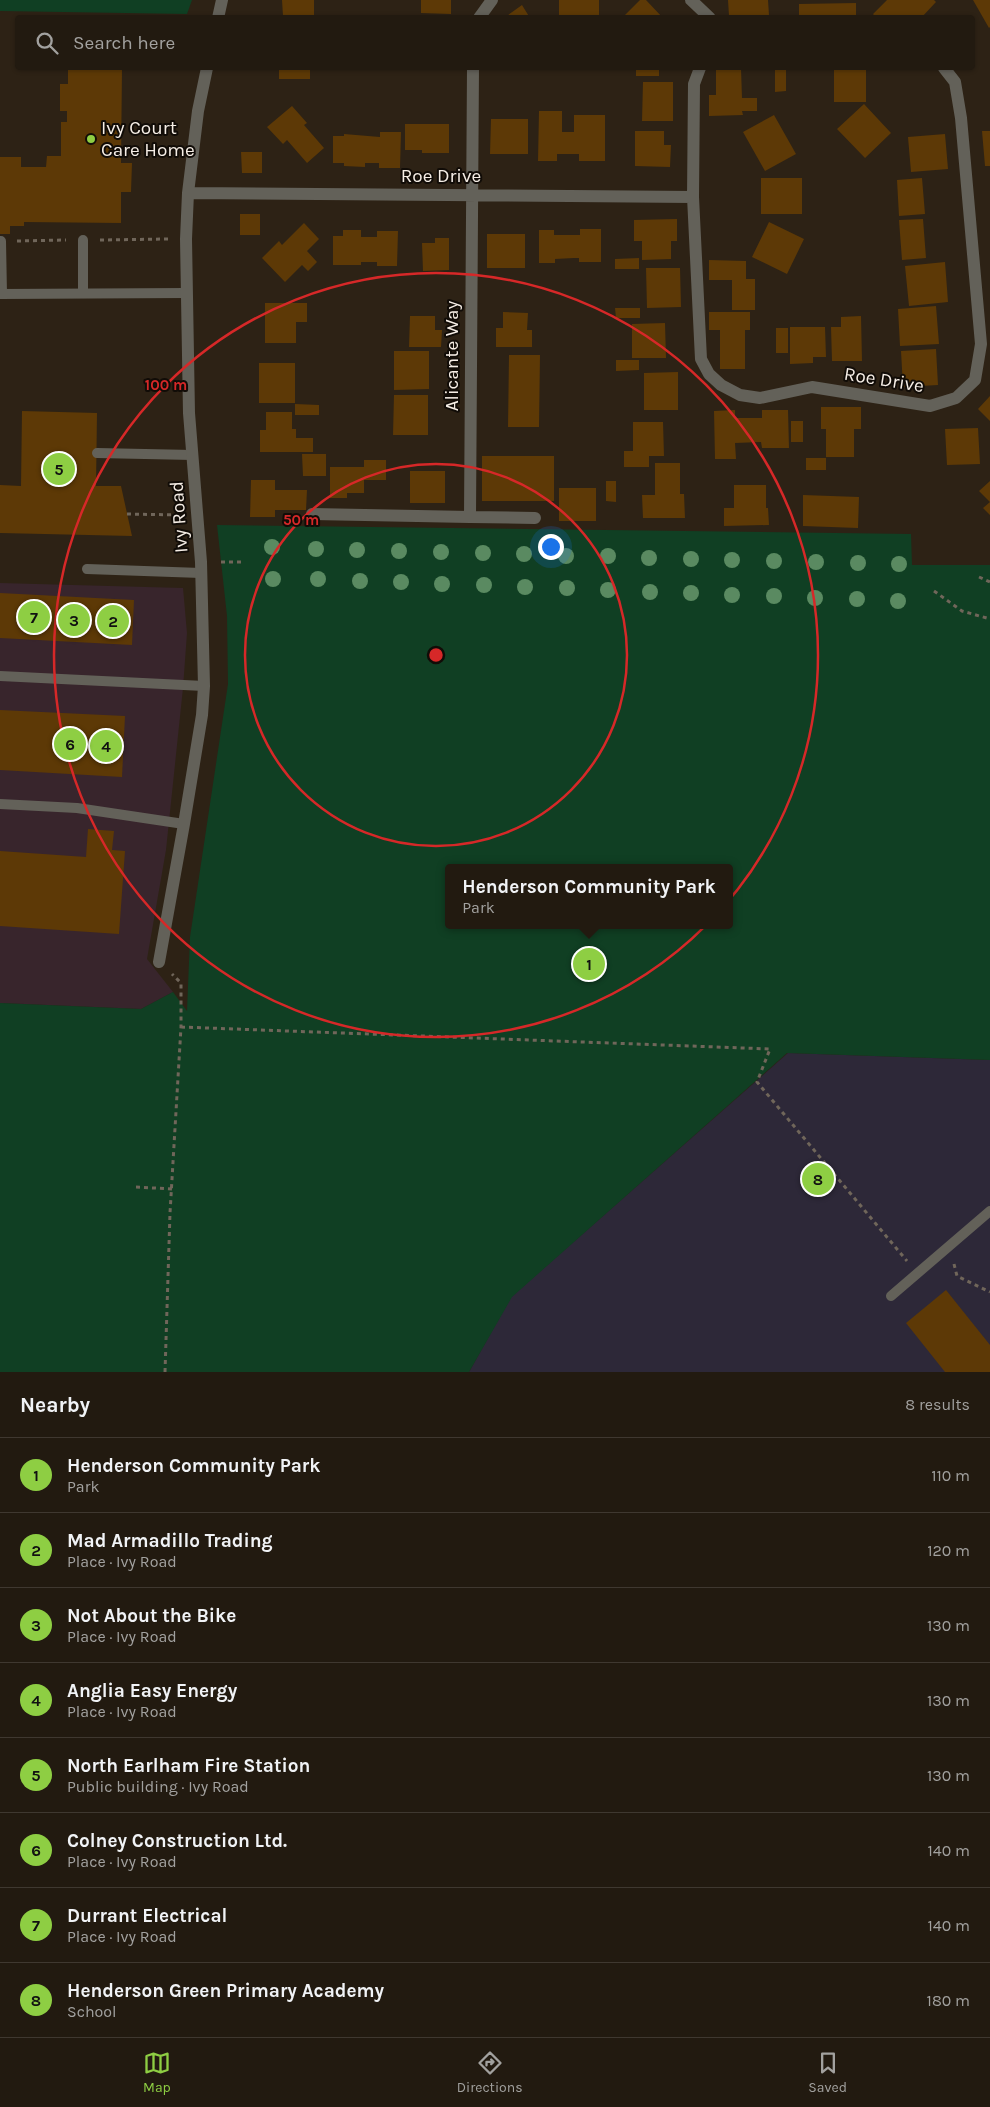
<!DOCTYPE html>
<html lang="en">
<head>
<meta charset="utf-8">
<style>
	:root { --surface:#221a10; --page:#2e271e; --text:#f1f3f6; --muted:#a2a19f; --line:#3f3830; --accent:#8ece43 }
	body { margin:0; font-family:Karla,sans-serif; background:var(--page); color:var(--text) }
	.you { position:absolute; left:550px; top:546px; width:18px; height:18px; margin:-12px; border:4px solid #fff; border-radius:50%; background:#1a73e8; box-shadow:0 0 0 8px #1a73e833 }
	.badge { display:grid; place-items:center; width:32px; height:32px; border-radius:50%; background:var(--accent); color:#111; font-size:16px; font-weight:700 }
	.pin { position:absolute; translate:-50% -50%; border:2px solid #fff; box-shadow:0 1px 5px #0006 }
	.popup { position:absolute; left:445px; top:864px; width:288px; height:65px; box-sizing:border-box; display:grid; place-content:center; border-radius:5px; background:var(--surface); filter:drop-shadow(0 1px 4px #0005); font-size:16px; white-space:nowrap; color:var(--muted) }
	.popup b { font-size:19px; color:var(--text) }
	.popup::after { content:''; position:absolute; left:50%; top:100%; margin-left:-10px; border:10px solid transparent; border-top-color:var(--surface) }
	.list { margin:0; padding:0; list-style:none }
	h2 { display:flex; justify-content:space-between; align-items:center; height:65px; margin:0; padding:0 20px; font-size:21px }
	h2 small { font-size:16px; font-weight:400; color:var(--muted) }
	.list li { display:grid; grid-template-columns:32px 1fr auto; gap:15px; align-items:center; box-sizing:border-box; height:75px; padding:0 20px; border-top:1px solid var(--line) }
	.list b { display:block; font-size:19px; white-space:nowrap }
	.list p { margin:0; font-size:16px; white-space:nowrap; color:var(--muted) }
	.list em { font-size:16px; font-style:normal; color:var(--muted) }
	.icon { flex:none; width:28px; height:28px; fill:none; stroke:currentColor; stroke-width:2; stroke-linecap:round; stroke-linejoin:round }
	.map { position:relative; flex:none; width:990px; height:1372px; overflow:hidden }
	.search { position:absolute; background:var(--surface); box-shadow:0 1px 4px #0004; left:15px; right:15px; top:15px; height:55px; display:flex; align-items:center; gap:12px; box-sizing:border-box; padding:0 18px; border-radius:5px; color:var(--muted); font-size:19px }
	.sheet { height:665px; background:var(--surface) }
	nav { display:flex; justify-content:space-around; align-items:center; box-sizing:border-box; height:70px; border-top:1px solid var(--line); background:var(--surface); font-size:14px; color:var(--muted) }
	nav a { display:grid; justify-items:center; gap:2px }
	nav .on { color:var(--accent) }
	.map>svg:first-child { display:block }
	.commercial { fill:#38252c }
	.education { fill:#2d2838 }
	.green { fill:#103f23; fill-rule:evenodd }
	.building { fill:#5d3906 }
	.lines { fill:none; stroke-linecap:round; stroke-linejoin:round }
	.path { stroke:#70665a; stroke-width:3; stroke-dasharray:4 4; stroke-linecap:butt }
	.service { stroke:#636159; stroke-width:10 }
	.minor { stroke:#636159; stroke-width:12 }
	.tree { fill:#5a8a61 }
	.ring { fill:none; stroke:#d62828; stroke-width:2.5 }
	.poi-dot { fill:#8ece43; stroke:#110c07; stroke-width:2 }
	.labels { text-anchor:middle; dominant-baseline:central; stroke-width:4; stroke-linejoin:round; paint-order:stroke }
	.poi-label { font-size:19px; fill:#f6eee6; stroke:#110c07; text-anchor:start }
	.street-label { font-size:19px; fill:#f6eee6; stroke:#110c07 }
	.centre { fill:#d62828; stroke:#110c07; stroke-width:2.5 }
	.ring-label { font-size:15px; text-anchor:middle; font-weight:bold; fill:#d62828; stroke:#110c07; stroke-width:4; stroke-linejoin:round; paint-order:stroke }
</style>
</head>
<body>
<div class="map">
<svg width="990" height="1372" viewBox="0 0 990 1372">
	<rect width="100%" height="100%" fill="#2d2215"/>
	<!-- commercial -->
	<path class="commercial" d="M0,583l183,5 4,45 -4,55 -17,162 -19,109 26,33 -32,17 -141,-6z"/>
	<!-- education -->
	<path class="education" d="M788,1053l202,7v312h-521l42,-75z"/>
	<!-- green -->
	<path class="green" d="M0,0h192l-5,14 -187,-3z
		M217,525l694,9 1,31h78v495l-203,-7 -275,244 -43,75h-469v-369l141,6 32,-17 14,19 3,-74 38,-253 -1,-68zM449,868h280v57h-280z"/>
	<!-- building -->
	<path class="building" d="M282,0h32v16h-31z
		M421,0h30v14l-30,-1z
		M559,0h40v18h-40z
		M640,0h6l17,18h-37l-2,-2z
		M728,0h40l1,15 -40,1z
		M887,0h47l2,2 -15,16h-45l-3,-4z
		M973,0h17v27l-1,1z
		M856,3v15h-57v-14z
		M522,5l8,13h-26z
		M75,68h47l-1,95h11l-1,29h-10v31l-97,-1v4h-14v8h-10v-77h21v10h25l1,-11h14v-34h6v-11h-7v-27h8v-14h7z
		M279,68h31v11h-31z
		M636,68h23v8h-23z
		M716,68h25l1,30h15v13h-15l1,4 -34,1v-21h7z
		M834,68h32v34h-32z
		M775,69h11v22l-11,1z
		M643,82h30v39h-31z
		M864,104l27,29 -26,25 -28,-29z
		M292,106l15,17 -3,2 20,23 -17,15 -20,-23 -4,4 -16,-17z
		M539,111h23v21h12v-17h31v46h-26v-7h-22v7h-19z
		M774,115l22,39 -31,17 -22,-39z
		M491,119h37v35h-38z
		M405,124h44v29h-27v-3h-17z
		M635,131h29v14h7l-1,22 -35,-1z
		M982,131h8v35h-5z
		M380,132h21l-1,36h-21v-5h-14v4l-21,-1v-3h-11v-27h11v-2l36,3z
		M945,134l3,35 -37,3 -3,-35z
		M241,152h21v21h-20z
		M761,178h41v36h-41z
		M922,178l3,36 -26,2 -2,-36z
		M240,214h20v21h-20z
		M677,219v22h-6v18l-29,1v-19h-8v-21z
		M923,219l3,39 -24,2 -3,-40z
		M769,222l35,17 -17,35 -35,-17z
		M304,223l15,16 -12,12 10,11 -9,9 -6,-6 -17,17 -23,-24 17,-17 3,4z
		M580,229h21v33h-22v-4h-5l-19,1v4h-16v-33h15v5h26z
		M343,230h18v7h16v-6h21l-1,35h-20v-4h-16v3h-28v-29h10z
		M487,234h38v34h-38z
		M435,238h14v32l-26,1 -1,-28h13z
		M639,258v11h-24v-10z
		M709,260l37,1v18h9v31h-23v-30h-23z
		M945,262l3,40 -39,4 -4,-40z
		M646,268h34l1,39 -34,1z
		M265,303h42v19h-11v21h-31z
		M936,306l3,38 -39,2 -2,-37z
		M615,308h25v10h-24z
		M503,312l25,1 -1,17h5v17h-36v-19h7z
		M709,312h41v18h-5v39h-25v-39h-11z
		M410,316h25v14h7l-1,17h-32z
		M861,316l1,45h-30l-1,-34h10v-10z
		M665,323l1,35h-34v-34z
		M790,327h35l1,30h-13v6l-23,1z
		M776,328h12v25h-12z
		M936,349l2,36 -35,2 -2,-36z
		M394,351h35v38l-35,1z
		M509,355h31l-1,72h-31z
		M616,360h23v10l-23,1z
		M259,363h36v40h-36z
		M678,372v38h-34v-37z
		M394,395h34v40h-35z
		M990,396v25l-12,-12z
		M295,404l24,1v10h-24z
		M821,407h40v22h-7v28h-28v-28h-5z
		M735,410v8h27v-8h26l1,38h-27l-1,-6 -26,1 1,16h-21l-1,-48z
		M22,411l75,2 -1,73h25l11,50 -132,-3v-48l21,1z
		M266,412h26v17h4v9h17v14h-53v-22h6z
		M791,421h12v21h-12z
		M633,422h30l1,34h-15v11h-25v-16h9z
		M978,428l2,36 -33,1 -2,-36z
		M302,454h24v22h-23z
		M482,456h72v45h-72z
		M806,458h20v12h-20z
		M364,460h22v20h-22v13h-17v5h-17v-31h34z
		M655,463h25v31h4l1,24h-42l-1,-23h13z
		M410,471h35v32h-35z
		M251,480h24v10h32l-1,20h-31v7h-25z
		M606,481h10v21l-10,-1z
		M990,481v21l-11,-11z
		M734,485h32v23h2l1,17 -45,1v-18h10z
		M559,488h37v33h-37z
		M803,495l56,2 -1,31 -55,-2z
		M990,502v13l-7,-7z
		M0,593l134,7 -2,45 -132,-7z
		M0,710l125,6 -3,61 -122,-7z
		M88,829l26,2 -2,19 13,1 -6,83 -119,-8v-75l86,6z
		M946,1290l44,55v27h-45l-39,-49z"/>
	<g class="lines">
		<!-- path -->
		<path class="path" d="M100,240l68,-1
			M17,241l49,-1
			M127,514l52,1
			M221,562h21
			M979,577l11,5
			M934,591l28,20 28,8
			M181,1027l589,22 -13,33 150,179
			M136,1187l36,2
			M954,1264l3,12 33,16
			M165,1372l5,-159 11,-186v-44l-9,-9"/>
		<!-- service -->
		<path class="service" d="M1,241l1,53
			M83,293v-53
			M0,294l186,-1
			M97,453l96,2
			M87,569l114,4
			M0,676l204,10
			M0,804l77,4 107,16
			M891,1296l99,-85"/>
		<!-- minor -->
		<path class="minor" d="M691,0l19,18
			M218,18l4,-18
			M479,18l13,-18
			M700,68l-6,16 -1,113 8,162 8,15 12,11 19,10 20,3 52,-11 118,19 26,-8 19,-18 6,-36 -20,-226 -6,-36 -11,-14
			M188,193l505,4
			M312,514l158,3 3,-449
			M470,517l65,1
			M159,962l25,-138 18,-109 2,-29 -3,-124 -12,-149 -3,-174 2,-46 10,-82 9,-43"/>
	</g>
	<!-- trees -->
	<g class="tree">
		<circle cx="272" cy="547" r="8"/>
		<circle cx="316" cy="549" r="8"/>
		<circle cx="357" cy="550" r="8"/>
		<circle cx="399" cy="551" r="8"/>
		<circle cx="441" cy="552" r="8"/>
		<circle cx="483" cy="553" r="8"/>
		<circle cx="524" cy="554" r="8"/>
		<circle cx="566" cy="556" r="8"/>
		<circle cx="608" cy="556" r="8"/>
		<circle cx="649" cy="558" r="8"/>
		<circle cx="691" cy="559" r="8"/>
		<circle cx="732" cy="560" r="8"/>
		<circle cx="774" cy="561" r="8"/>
		<circle cx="816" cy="562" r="8"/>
		<circle cx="858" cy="563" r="8"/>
		<circle cx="899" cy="564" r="8"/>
		<circle cx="273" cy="579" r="8"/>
		<circle cx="318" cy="579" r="8"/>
		<circle cx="360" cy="581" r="8"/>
		<circle cx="401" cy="582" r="8"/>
		<circle cx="442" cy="584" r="8"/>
		<circle cx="484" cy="585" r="8"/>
		<circle cx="525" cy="587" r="8"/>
		<circle cx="567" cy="588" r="8"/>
		<circle cx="608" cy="590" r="8"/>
		<circle cx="650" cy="592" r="8"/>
		<circle cx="691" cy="593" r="8"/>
		<circle cx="732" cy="595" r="8"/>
		<circle cx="774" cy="596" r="8"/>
		<circle cx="815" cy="598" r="8"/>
		<circle cx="857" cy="599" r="8"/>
		<circle cx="898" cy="601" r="8"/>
	</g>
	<!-- distance rings -->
	<g class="ring">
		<circle cx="436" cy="655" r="191"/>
		<circle cx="436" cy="655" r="382"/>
	</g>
	<!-- markers -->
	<circle class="poi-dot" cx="91" cy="139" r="5"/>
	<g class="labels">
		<!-- poi labels -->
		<g class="poi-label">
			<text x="101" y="128">Ivy Court<tspan x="101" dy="22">Care Home</tspan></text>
		</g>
		<!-- street labels -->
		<g class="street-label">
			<text x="441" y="176">Roe Drive</text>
			<text transform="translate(452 356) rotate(-90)">Alicante Way</text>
			<text transform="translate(884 380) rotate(9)">Roe Drive</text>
			<text transform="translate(179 517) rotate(-94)">Ivy Road</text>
		</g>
	</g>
	<circle cx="436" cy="655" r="8" class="centre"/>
	<g class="ring-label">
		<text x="166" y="390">100 m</text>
		<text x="301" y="525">50 m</text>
	</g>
</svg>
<div class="you"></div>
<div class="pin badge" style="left:589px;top:964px">1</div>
<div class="popup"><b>Henderson Community Park</b>Park</div>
<div class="pin badge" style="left:113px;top:621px">2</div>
<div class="pin badge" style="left:74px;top:620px">3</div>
<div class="pin badge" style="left:106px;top:746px">4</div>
<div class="pin badge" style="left:59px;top:469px">5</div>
<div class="pin badge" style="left:70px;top:744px">6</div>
<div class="pin badge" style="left:34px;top:617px">7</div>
<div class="pin badge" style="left:818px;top:1179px">8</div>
<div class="search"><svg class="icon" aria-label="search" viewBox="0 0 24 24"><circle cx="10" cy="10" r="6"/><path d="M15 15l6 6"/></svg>Search here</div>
</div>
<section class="sheet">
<h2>Nearby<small>8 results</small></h2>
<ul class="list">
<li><span class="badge">1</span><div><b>Henderson Community Park</b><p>Park</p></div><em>110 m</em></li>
<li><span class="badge">2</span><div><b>Mad Armadillo Trading</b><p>Place · Ivy Road</p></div><em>120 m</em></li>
<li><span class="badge">3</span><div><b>Not About the Bike</b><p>Place · Ivy Road</p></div><em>130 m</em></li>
<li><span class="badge">4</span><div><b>Anglia Easy Energy</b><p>Place · Ivy Road</p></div><em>130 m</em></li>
<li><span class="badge">5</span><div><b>North Earlham Fire Station</b><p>Public building · Ivy Road</p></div><em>130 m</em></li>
<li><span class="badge">6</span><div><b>Colney Construction Ltd.</b><p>Place · Ivy Road</p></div><em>140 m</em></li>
<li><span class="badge">7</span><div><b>Durrant Electrical</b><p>Place · Ivy Road</p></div><em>140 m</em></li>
<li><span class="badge">8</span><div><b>Henderson Green Primary Academy</b><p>School</p></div><em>180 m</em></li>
</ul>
</section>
<nav>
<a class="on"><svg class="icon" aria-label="map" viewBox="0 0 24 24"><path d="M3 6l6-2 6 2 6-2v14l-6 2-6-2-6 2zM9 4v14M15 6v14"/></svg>Map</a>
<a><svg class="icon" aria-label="directions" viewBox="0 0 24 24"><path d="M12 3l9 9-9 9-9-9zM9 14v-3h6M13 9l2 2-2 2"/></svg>Directions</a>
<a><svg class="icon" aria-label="saved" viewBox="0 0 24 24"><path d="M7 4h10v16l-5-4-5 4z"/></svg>Saved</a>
</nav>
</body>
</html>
